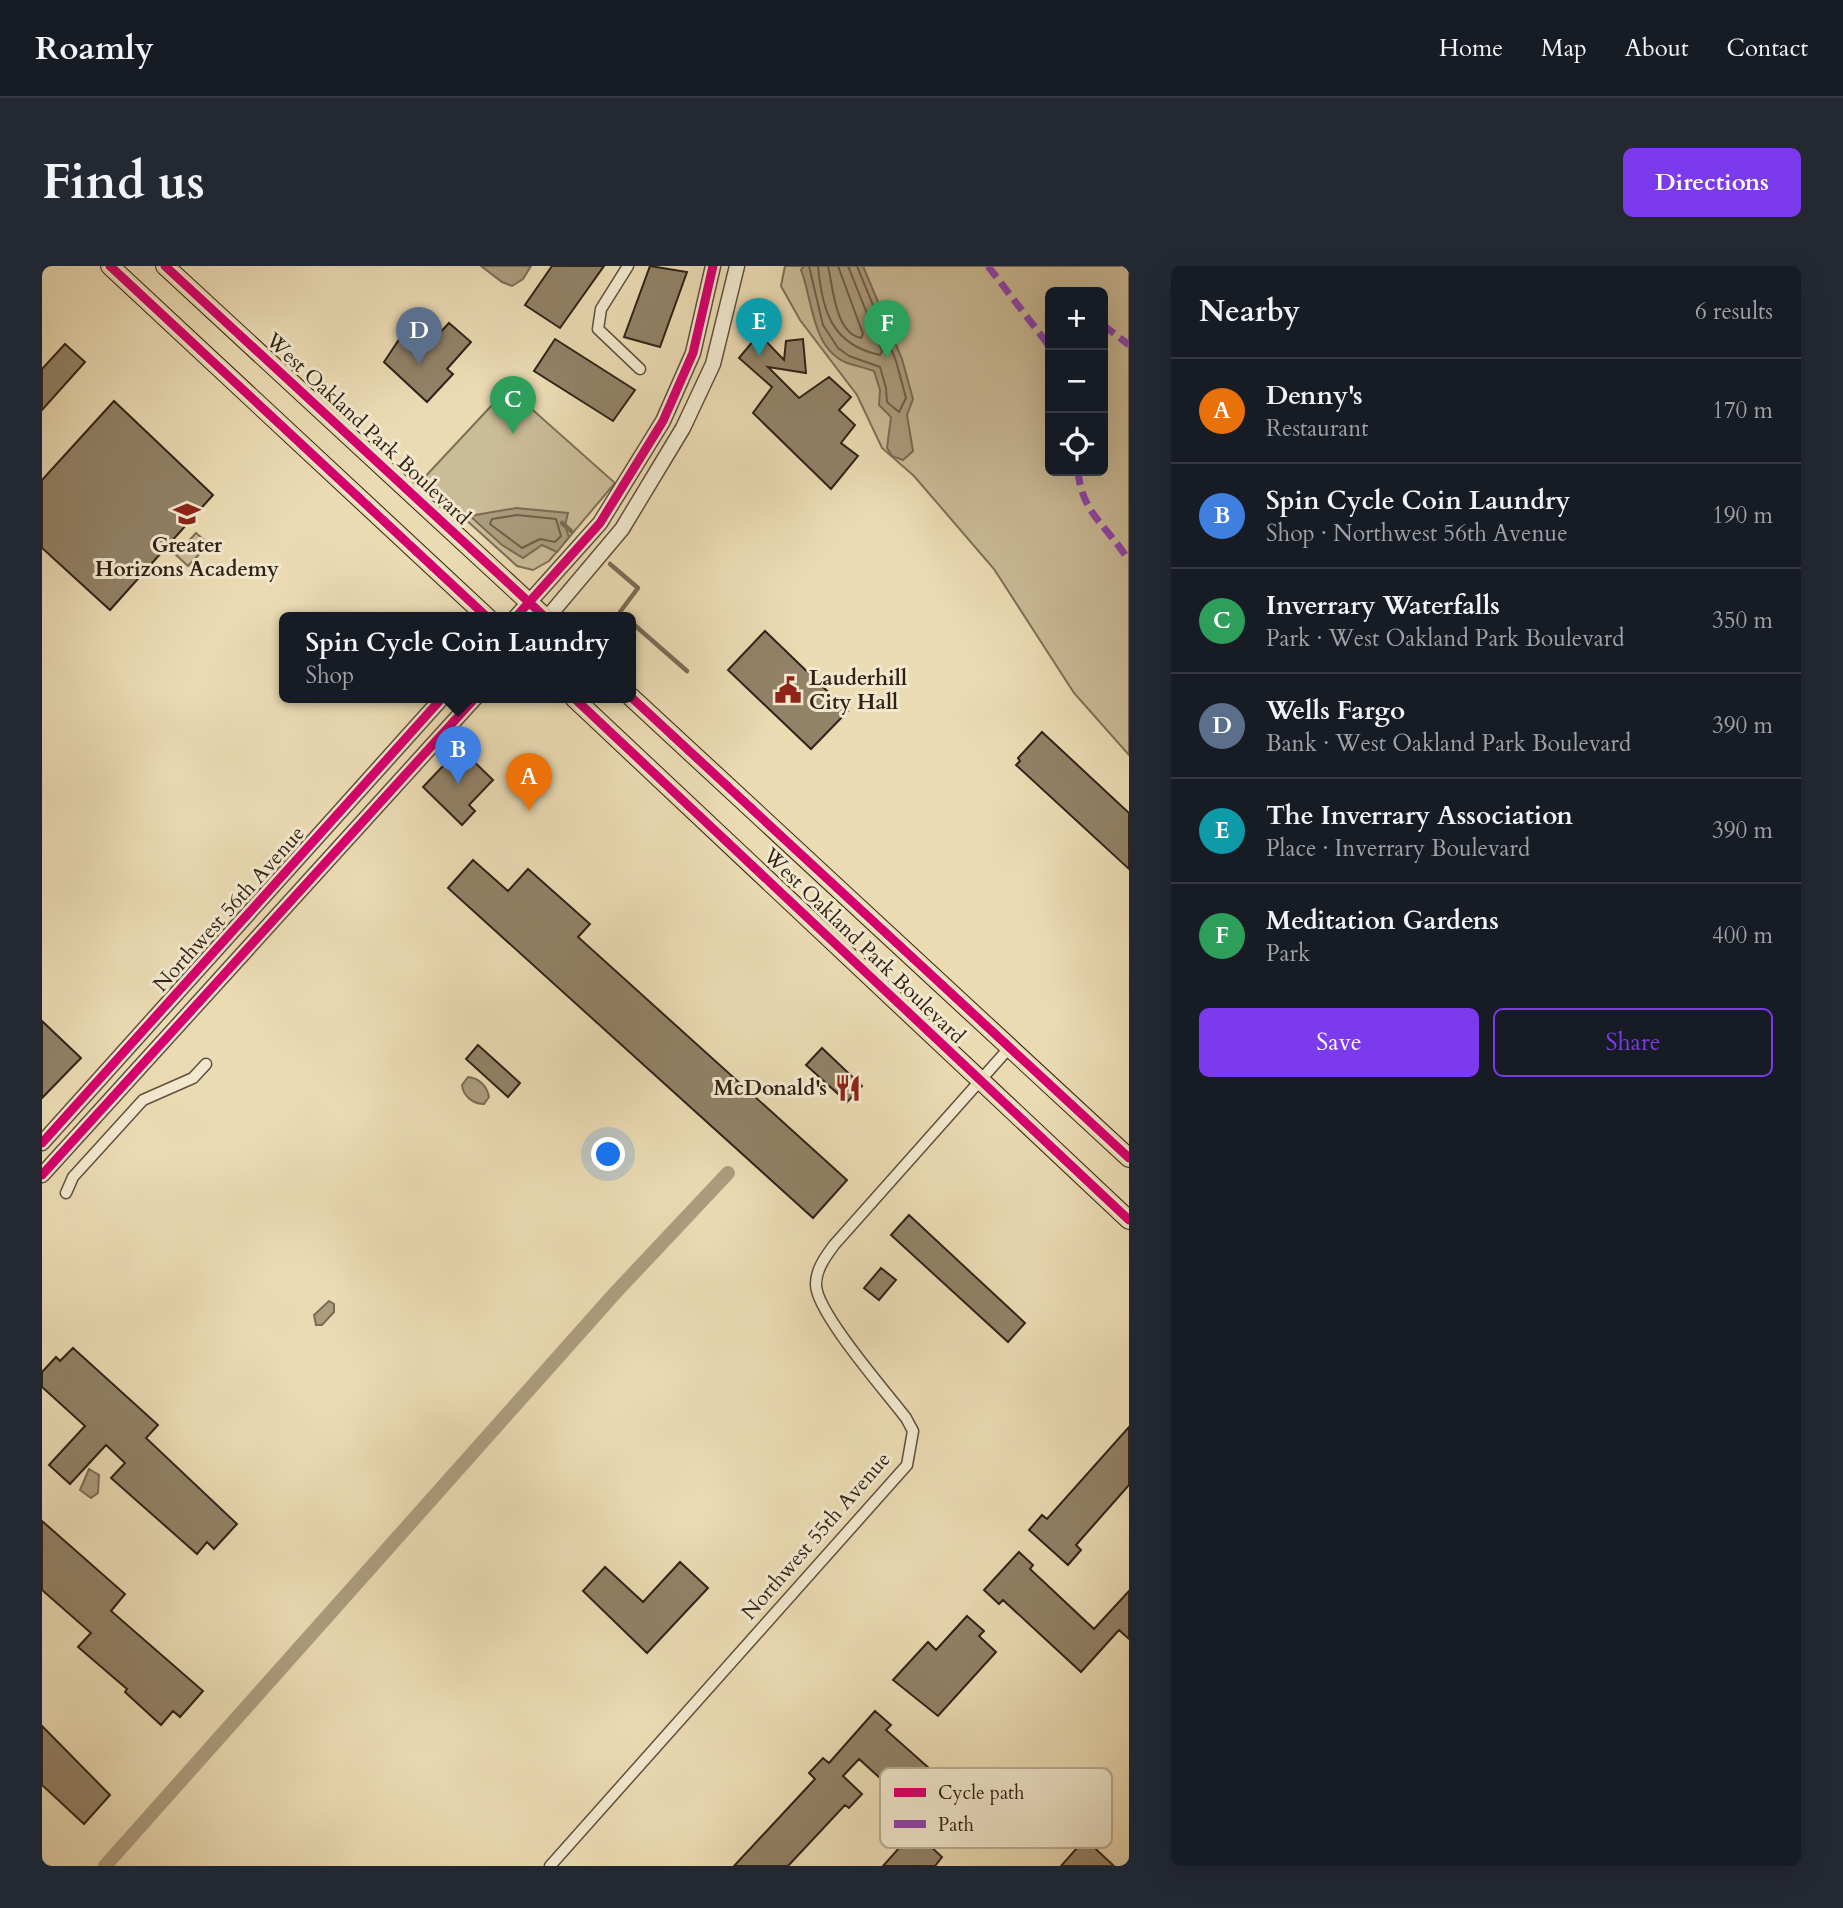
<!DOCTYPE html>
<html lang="en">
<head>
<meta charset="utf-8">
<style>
	:root { --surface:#171b24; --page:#242831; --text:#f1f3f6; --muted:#9ea1a6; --line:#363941; --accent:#7c3aed }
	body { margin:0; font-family:Cardo,serif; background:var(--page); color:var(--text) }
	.controls { position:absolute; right:21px; top:21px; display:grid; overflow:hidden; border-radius:10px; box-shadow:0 7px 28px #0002 }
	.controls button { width:63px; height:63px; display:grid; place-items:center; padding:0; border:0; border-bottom:2px solid var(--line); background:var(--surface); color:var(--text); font:35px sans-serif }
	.you { position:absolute; left:567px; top:889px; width:24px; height:24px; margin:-18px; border:5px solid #fff; border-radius:50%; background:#1a73e8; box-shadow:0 0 0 10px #1a73e833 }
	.badge { display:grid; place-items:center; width:46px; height:46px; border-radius:50%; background:var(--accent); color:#fff; font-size:23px; font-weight:700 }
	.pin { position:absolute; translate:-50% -58px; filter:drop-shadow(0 2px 4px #0008) }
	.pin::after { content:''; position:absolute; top:37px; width:24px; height:21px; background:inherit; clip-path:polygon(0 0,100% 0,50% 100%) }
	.popup { position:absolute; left:237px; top:346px; width:357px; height:91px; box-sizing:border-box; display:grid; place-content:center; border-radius:10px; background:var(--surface); filter:drop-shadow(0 2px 5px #0005); font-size:23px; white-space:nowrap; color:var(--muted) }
	.popup b { font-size:26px; color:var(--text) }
	.popup::after { content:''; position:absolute; left:50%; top:100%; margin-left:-14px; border:14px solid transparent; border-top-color:var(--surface) }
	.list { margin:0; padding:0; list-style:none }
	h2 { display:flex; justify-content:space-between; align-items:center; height:91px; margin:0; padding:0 28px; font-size:30px }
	h2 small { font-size:23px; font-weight:400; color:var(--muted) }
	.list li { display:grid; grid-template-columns:46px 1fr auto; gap:21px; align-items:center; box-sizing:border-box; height:105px; padding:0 28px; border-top:2px solid var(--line) }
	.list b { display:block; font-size:26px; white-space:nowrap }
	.list p { margin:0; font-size:23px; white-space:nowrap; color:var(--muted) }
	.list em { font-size:23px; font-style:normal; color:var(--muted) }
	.actions { display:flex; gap:14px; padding:21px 28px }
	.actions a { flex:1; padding:16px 0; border:2px solid var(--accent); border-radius:10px; text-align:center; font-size:24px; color:var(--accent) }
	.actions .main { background:var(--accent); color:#fff }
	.icon { flex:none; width:38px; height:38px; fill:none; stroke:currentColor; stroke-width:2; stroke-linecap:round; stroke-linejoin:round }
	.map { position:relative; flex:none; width:1087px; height:1600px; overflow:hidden; border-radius:10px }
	header { display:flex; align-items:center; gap:42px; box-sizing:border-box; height:98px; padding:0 35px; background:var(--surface); border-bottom:2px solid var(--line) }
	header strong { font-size:33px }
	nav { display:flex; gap:38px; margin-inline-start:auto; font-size:24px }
	.intro { display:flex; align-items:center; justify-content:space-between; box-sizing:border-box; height:168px; padding:0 42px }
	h1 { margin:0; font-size:49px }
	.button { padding:18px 32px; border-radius:10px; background:var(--accent); color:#fff; font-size:24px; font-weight:700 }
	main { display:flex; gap:42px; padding:0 42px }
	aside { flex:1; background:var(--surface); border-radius:10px; box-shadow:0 7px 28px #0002 }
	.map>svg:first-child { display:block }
	.green { fill:#cbbc98; stroke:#7e6f58; stroke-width:2; fill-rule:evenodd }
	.water { fill:#ac9c7e; stroke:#7b6b55; stroke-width:2 }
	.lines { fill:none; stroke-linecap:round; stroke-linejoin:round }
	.shore { stroke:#6e5f4a; stroke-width:2 }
	.stream { stroke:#7b6b55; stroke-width:4.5 }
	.canal { stroke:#ac9c7e; stroke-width:14 }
	.building { fill:#928268; stroke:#312217; stroke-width:2 }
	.minor-casing { stroke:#60503e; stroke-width:13 }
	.tertiary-casing { stroke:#60503e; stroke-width:17 }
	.primary-casing { stroke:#312217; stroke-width:20 }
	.minor { stroke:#f2e8ce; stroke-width:10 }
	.tertiary { stroke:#f2e8ce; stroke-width:14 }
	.primary { stroke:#ebdbb3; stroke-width:18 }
	.quiet { stroke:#8e44ad; stroke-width:7; stroke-dasharray:14 7; stroke-linecap:butt }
	.cycleway-casing { stroke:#f2e8ce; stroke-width:13 }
	.cycleway { stroke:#d6006c; stroke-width:9 }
	.labels { text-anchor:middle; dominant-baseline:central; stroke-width:6; stroke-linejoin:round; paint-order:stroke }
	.street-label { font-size:21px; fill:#312217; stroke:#f2e8ce }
	.poi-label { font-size:21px; font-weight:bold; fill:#312217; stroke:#f2e8ce }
	.key { fill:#f2e8ce; stroke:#b8ad97; stroke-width:2 }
	.key-label { font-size:19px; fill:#312217 }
</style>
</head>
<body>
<header>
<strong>Roamly</strong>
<nav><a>Home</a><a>Map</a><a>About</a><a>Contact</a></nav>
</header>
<div class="intro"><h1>Find us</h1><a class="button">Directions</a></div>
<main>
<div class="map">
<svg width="1087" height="1600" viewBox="0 0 1087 1600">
	<rect width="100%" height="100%" fill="#ebdbb3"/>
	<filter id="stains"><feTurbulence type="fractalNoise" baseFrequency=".00286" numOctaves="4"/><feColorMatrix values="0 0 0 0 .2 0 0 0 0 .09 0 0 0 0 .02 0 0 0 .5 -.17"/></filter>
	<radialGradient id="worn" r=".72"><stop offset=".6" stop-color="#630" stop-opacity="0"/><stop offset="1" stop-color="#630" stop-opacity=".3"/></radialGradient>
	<!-- green -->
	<path class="green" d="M743,0h344v489l-55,-62 -80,-124 -80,-93 -32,-28 -25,-53 -57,-75 -19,-34zM1008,26h53v179h-53z
		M466,122l107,95 -66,78 -16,9 -16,-4 -95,-86z
		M154,267l13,11 -21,22 -12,-11z"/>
	<!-- water -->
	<path class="water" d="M439,0h50l-8,13 -11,7 -10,-4z
		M762,0h59l39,93 11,40 -6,16 6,36 -10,9 -11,-4 -5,-8 4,-31 -12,-12 1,-15 -6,-19c-8,-3 -18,-5 -27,-8 -36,-15 -34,-63 -46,-93z
		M474,242l52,5 -3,13 4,11 -12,15 -15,-7 -19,13 -21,-13 -32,-29z
		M426,811c11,1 19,9 21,20l-5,7c-11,0 -21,-8 -22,-19z
		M287,1035l5,3v8l-12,13h-6l-2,-10z
		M47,1203l10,6 -1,18 -7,5 -11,-8z"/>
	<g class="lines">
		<!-- shore -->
		<path class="shore" d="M767,0l14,59 15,23 11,8 31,11 6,21 1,14 12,10 7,-14 -10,-37 -39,-95
			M776,0c4,45 14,79 62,89l2,-4 -34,-85
			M786,0c5,21 7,67 33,72l2,-4 -25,-68
			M475,249l39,4 5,17 -6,6 -15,-3 -18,9 -32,-24 2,-5z"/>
		<!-- stream -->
		<path class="stream" d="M520,257l9,8
			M568,298l28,24 -18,24 6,6
			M589,356l56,49"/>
		<!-- canal -->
		<path class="canal" d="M63,1600l511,-574 112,-119"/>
	</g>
	<!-- building -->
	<path class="building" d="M510,0h52l-44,62 -35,-23z
		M608,0l37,6 -27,75 -36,-10z
		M407,57l22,19 -24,27 6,5 -26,28 -43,-40 16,-24 3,2 5,-6 17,15z
		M717,68l25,26 2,-19 17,-2 3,34 -38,-6 31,31 30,-21 22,20 -12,13 16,15 -14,18 17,13 -27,33 -78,-76 19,-26 -33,-29z
		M513,73l80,51 -22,31 -79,-50z
		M23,78l20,18 -43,48v-41z
		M72,135l99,94 -103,115 -68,-62v-68z
		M723,365l83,80 -37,38 -83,-79z
		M1000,466l87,81v56l-113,-104 4,-4 -2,-3z
		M418,482l33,32 -24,25 6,6 -13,14 -39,-38z
		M431,594l35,31 20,-22 62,55 -12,13 269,243 -34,38 -365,-330z
		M0,755l39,37 -39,40z
		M436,779l42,38 -12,14 -42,-38z
		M780,782l40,38 -15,16 -41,-37z
		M867,949l116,108 -17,19 -117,-107z
		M839,1002l15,12 -17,20 -15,-12z
		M31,1082l85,77 -12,13 91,86 -23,25 -7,-7 -10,12 -86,-76 14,-15 -19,-18 -36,39 -21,-19 36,-39 -43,-39v-15l14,-15 4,4z
		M1087,1161v58l-53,60 5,5 -13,15 -39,-35 13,-15 5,4z
		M0,1255l83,73 -14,17 92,80 -23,26 -7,-6 -12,14 -36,-33 2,-3 -49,-42 13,-14 -49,-43z
		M977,1286l14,13 -3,4 64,60 35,-38v48l-10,-9 -38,42 -78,-72 -4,4 -15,-14z
		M638,1296l28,26 -61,65 -64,-62 22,-24 38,35z
		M925,1350l17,15 -5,5 17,16 -58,64 -45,-36 35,-38 8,8z
		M833,1445l16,14 -5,5 79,70 -38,43 15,14 -7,9h-52l42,-47 -66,-60 -16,17 19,18 -13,14 -4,-3 -57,61h-54l81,-87 -6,-6 14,-15 6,5z
		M0,1460l68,69 -26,29 -42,-39z
		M1043,1573l29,27h-53z"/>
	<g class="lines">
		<defs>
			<path id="minor" d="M586,0l-27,43 -3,20 42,40
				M24,927l7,-16 70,-77 50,-22 13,-14
				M508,1600l357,-401 6,-34 -7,-13c-19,-25 -91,-107 -90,-134 0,-15 10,-28 18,-39l176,-198"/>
			<path id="tertiary" d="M473,352l85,-95 63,-102 30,-68 20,-87
				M505,352l75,-89 61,-101 30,-64 24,-98
				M0,877l400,-445
				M0,909l433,-477"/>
			<path id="primary" d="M68,0l378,352
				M123,0l381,352
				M589,431l498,461
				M532,432l555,522"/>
		</defs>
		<!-- minor casing -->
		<use href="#minor" class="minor-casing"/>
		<!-- tertiary casing -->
		<use href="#tertiary" class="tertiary-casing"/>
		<!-- primary casing -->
		<use href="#primary" class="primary-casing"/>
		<!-- minor -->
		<use href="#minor" class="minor"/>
		<!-- tertiary -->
		<use href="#tertiary" class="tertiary"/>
		<!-- primary -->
		<use href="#primary" class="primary"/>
		<!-- quiet -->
		<path class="quiet" d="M946,0l62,81
			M1041,25v1
			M1061,59l26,20
			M1036,205c4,43 29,54 51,90"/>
		<defs>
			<path id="cycleway" d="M68,0l378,352
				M123,0l381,352
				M473,352l85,-95 63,-102 30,-68 20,-87
				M589,431l498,461
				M532,432l555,522
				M0,877l400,-445
				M0,909l433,-477"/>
		</defs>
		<!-- cycleway casing -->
		<use href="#cycleway" class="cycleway-casing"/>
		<!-- cycleway -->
		<use href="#cycleway" class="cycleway"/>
	</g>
	<!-- icons -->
	<defs>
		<symbol id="school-bare" viewBox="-9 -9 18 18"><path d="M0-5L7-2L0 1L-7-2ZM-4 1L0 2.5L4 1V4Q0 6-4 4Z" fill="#8f2418" stroke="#f2e8ce" stroke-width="2.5" paint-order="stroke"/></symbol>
		<symbol id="civic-bare" viewBox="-9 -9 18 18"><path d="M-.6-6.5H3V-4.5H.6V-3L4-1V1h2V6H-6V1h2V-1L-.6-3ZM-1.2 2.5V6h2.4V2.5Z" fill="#8f2418" stroke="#f2e8ce" stroke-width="2.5" paint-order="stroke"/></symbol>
		<symbol id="restaurant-bare" viewBox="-9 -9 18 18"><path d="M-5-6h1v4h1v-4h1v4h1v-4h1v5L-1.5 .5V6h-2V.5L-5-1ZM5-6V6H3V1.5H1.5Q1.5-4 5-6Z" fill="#8f2418" stroke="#f2e8ce" stroke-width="2.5" paint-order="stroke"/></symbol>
	</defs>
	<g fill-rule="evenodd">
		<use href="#school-bare" x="126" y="229" width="38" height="38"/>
		<use href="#civic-bare" x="727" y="405" width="38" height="38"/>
		<use href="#restaurant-bare" x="787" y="803" width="38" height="38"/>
	</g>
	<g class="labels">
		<!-- street labels -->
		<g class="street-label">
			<text transform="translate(326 163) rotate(43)">West Oakland Park Boulevard</text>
			<text transform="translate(187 643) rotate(-48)">Northwest 56th Avenue</text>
			<text transform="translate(822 680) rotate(44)">West Oakland Park Boulevard</text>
			<text transform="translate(774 1270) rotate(-49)">Northwest 55th Avenue</text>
		</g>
		<!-- poi labels -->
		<g class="poi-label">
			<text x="145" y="279">Greater<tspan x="145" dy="24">Horizons Academy</tspan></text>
			<text x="767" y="412" text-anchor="start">Lauderhill<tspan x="767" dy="24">City Hall</tspan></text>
			<text x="785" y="822" text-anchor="end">McDonald's</text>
		</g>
	</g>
	<!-- legend -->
	<rect x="838" y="1502" width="232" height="80" rx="10" class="key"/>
	<rect x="852" y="1522" width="32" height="9" fill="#d6006c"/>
	<rect x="852" y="1554" width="32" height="8" fill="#8e44ad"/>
	<g class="key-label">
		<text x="896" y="1533">Cycle path</text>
		<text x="896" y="1565">Path</text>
	</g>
	<rect width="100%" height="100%" filter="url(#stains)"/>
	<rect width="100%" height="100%" fill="url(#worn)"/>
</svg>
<div class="controls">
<button>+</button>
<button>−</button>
<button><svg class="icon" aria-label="locate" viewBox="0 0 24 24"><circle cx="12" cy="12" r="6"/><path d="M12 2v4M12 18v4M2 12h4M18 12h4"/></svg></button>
</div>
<div class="you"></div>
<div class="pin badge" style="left:487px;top:545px;background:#e8710a">A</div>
<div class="pin badge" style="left:416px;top:518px;background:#3f7fe0">B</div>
<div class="popup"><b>Spin Cycle Coin Laundry</b>Shop</div>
<div class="pin badge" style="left:471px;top:168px;background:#2e9e5b">C</div>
<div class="pin badge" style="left:377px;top:99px;background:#5c6f8a">D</div>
<div class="pin badge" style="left:717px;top:90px;background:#0f9aa8">E</div>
<div class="pin badge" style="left:845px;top:92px;background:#2e9e5b">F</div>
</div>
<aside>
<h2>Nearby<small>6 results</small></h2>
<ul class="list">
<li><span class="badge" style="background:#e8710a">A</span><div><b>Denny's</b><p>Restaurant</p></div><em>170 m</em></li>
<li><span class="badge" style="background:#3f7fe0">B</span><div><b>Spin Cycle Coin Laundry</b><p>Shop · Northwest 56th Avenue</p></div><em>190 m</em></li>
<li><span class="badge" style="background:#2e9e5b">C</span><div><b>Inverrary Waterfalls</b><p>Park · West Oakland Park Boulevard</p></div><em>350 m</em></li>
<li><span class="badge" style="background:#5c6f8a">D</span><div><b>Wells Fargo</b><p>Bank · West Oakland Park Boulevard</p></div><em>390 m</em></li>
<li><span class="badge" style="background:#0f9aa8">E</span><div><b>The Inverrary Association</b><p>Place · Inverrary Boulevard</p></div><em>390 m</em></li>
<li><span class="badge" style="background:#2e9e5b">F</span><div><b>Meditation Gardens</b><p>Park</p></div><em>400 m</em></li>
</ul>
<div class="actions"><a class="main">Save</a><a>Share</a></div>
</aside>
</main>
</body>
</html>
